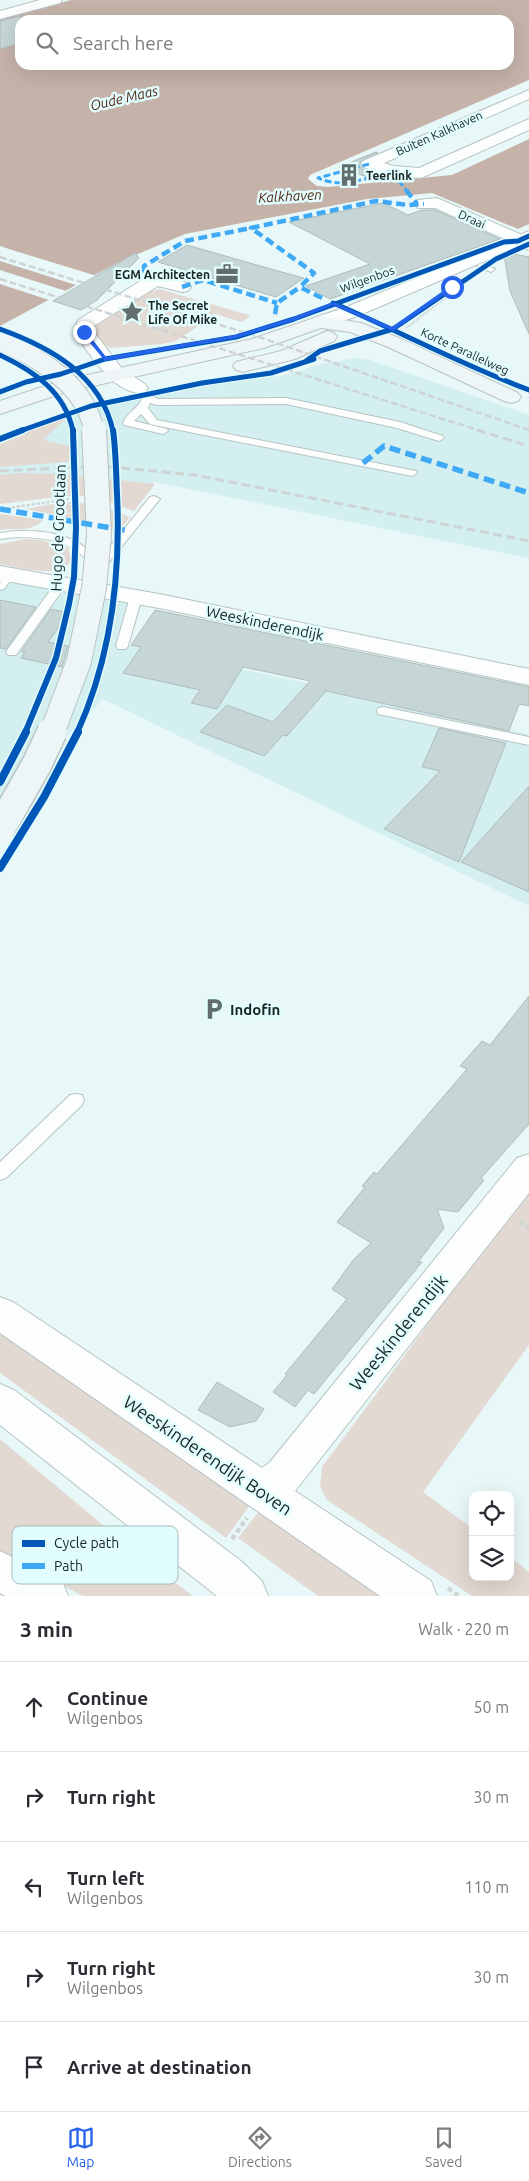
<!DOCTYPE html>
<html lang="en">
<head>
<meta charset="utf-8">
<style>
	:root { --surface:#fff; --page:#f2f2f3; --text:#2b2b33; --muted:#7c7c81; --line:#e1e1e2; --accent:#2563eb }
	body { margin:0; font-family:Ubuntu,sans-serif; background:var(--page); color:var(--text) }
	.controls { position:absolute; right:15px; bottom:15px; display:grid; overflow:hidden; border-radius:10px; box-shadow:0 5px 20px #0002 }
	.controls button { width:45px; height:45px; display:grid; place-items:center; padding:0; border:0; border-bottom:1px solid var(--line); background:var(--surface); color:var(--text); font:25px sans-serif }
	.stop { position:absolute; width:15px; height:15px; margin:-11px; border:4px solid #2563eb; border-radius:50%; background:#fff }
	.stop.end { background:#2563eb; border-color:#fff; box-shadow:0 1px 5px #0008 }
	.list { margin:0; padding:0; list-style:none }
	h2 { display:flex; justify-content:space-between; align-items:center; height:65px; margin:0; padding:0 20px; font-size:21px }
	h2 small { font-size:16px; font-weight:400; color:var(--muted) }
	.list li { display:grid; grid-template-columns:32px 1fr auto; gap:15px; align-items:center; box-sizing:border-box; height:90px; padding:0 20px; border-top:1px solid var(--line) }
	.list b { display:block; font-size:19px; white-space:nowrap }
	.list p { margin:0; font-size:16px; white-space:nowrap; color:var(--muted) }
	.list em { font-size:16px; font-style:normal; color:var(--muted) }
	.icon { flex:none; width:28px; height:28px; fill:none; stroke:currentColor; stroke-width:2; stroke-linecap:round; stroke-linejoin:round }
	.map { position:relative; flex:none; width:529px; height:1596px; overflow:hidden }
	.search { position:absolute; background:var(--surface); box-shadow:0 5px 20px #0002; left:15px; right:15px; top:15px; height:55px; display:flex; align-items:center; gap:12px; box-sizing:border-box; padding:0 18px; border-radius:15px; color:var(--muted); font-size:19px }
	.sheet { height:515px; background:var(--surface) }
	nav { display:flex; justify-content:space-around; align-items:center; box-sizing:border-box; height:70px; border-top:1px solid var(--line); background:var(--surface); font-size:14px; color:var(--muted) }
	nav a { display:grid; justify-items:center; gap:2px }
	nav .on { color:var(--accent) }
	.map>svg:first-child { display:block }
	.built { fill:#d4eff0 }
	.green { fill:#e3d9d3 }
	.water { fill:#c5b3aa; fill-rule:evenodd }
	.pier { fill:#e8f7f7 }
	.building { fill:#c6d5d5; stroke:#b0bcbc }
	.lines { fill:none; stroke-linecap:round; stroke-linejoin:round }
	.service-casing { stroke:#b7c3c3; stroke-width:2 }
	.minor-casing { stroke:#b7c3c3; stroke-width:2 }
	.tertiary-casing { stroke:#b7c3c3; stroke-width:2 }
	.secondary-casing { stroke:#b7c3c3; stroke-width:2 }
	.path-far2 { stroke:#d0d5d5; stroke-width:2; stroke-dasharray:2 1; stroke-linecap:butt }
	.path-far1 { stroke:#d0d5d5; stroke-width:2.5; stroke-dasharray:3 2; stroke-linecap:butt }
	.path { stroke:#d0d5d5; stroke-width:4.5; stroke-dasharray:5 3; stroke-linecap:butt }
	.service { fill:#fcfefe; fill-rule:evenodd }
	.minor { fill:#fcfefe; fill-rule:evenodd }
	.tertiary { fill:#fcfefe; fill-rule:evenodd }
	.secondary { fill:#eef5f6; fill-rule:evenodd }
	.rail-far1 { stroke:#ced3d3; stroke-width:2.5; stroke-dasharray:7 3; stroke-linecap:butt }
	.rail { stroke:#ced3d3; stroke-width:3; stroke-dasharray:9 4.5; stroke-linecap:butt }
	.secondary-bridge-far2-casing { stroke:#b7c3c3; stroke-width:21; stroke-linecap:butt }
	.secondary-bridge-far1-casing { stroke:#b7c3c3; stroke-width:26; stroke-linecap:butt }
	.secondary-bridge-casing { stroke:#b7c3c3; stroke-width:32; stroke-linecap:butt }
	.secondary-bridge-far2 { stroke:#eef5f6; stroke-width:19 }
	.secondary-bridge-far1 { stroke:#eef5f6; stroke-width:24 }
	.secondary-bridge { stroke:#eef5f6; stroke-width:29 }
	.quiet-far2 { stroke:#3fa9f5; stroke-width:3; stroke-dasharray:7 3; stroke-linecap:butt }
	.quiet-far1 { stroke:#3fa9f5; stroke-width:4.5; stroke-dasharray:9 4.5; stroke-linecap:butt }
	.quiet { stroke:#3fa9f5; stroke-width:5.5; stroke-dasharray:11 5.5; stroke-linecap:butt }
	.cycleway-far2-casing { stroke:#e2fdfd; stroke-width:7 }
	.cycleway-far1-casing { stroke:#e2fdfd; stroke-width:9 }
	.cycleway-casing { stroke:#e2fdfd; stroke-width:11 }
	.cycleway-far2 { stroke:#0057b8; stroke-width:5 }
	.cycleway-far1 { stroke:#0057b8; stroke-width:6 }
	.cycleway { stroke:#0057b8; stroke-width:8 }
	.route { fill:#2563eb }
	.labels { text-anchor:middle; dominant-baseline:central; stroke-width:5; stroke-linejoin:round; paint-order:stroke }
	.far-street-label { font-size:12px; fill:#1a2424; stroke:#e2fdfd }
	.far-poi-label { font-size:12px; font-weight:bold; fill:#1a2424; stroke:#e2fdfd; text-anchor:start }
	.far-water-label { font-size:14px; font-style:italic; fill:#572a17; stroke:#e2fdfd }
	.street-label { font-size:15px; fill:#1a2424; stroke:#e2fdfd }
	.poi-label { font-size:15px; font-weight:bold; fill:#1a2424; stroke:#e2fdfd; text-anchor:start }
	.near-street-label { font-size:18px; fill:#1a2424; stroke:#e2fdfd }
	.key { fill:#e2fdfd; stroke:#a6bcbc; stroke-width:1 }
	.key-label { font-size:14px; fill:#1a2424 }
</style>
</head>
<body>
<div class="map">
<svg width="529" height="1596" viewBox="0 0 529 1596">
	<rect width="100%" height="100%" fill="#e8f7f7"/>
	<!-- built -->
	<path class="built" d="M356,358l14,2 159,55v143l-375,-76 -5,7 -149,-8v-40l64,-26 45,-14 39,-8h8l46,-9 79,-8 40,-12z
		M0,576l143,24 -15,45 208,44 6,6 187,39v172l-426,-207 -103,108z"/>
	<!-- green -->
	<path class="green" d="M159,289l90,26 1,2 -9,5 -25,-8 -40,27 -14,3 -51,4 -5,-2 -10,-12v-9l53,-33z
		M70,415l-27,25 26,6v16l-69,5v-27z
		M19,473l46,1 90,10 -21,27 -40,-15h-28l-66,8v-29z
		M63,502c28,1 40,4 67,15l-11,14 -29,-9 -64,-13z
		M0,514l43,6c-9,12 -29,8 -43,10z
		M26,539l16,1 26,8c16,37 -52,19 -68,16v-20z
		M529,1194v151l-106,147 50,37v48h37v-20l19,15v24h-57l-145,-96 -7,-14 2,-19 126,-170z
		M0,1333l250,172 -24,33 -226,-165z
		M0,1439l139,116 54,41h-110l-83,-43z
		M259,1511l124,85h-65l-80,-58z"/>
	<!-- water -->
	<path class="water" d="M71,0h458v80l-219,95 -2,4 9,7 11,1 124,-12 77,-36v85l-11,5 -86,-36 -65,6 -182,35 -68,29 -117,63v-306zM20,20h489v45h-489z"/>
	<!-- pier -->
	<path class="pier" d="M0,246l12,4 85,26 -18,10 -79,-25z
		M0,270l69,22 -17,9 -52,-17z"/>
	<!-- building -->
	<path class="building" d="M20,16v27l-20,6v-28z
		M376,152l2,1 -16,6 -3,6 3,4 27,8 -16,2 -34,-12z
		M383,203l25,12 14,-5h13l65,29 -170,60 -24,-13 64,-22 -81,-42z
		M187,245l91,26 26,7 -28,19 -118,-35z
		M135,253l4,5 -42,42 -16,10 -28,-9z
		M509,253l20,4v77l-19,-43 -6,-36z
		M0,600l36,7 -30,42 -6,-1z
		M51,609l18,4 -21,29 20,4 -6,21 -41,-9 4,-6h-4z
		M155,610l374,77v19l-10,-2 -10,27 -183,-40 -39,45 -4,-1 -19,21 -64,-24 27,-27 46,17 37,-41 -67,-14 -26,42 -26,-6 9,-13 -77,-17 18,-26 -10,-2z
		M439,728l67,15 -47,119 -75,-33 56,-58 -18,-4z
		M529,786v106l-68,-30z
		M529,996v128l-48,54 3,2 -26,32 -21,-3 7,19 -26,34h4l-108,132 -6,-4 -13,17 -22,-15 14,-17 -2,-1 62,-75 -15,-10 22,-30 17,-16 -34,-21 28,-35 -3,-1 12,-14 3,2 90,-105 -7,-3 22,-25 8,4z
		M217,1382l47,27 -8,12 -26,6 -32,-17z"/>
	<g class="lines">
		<defs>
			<path id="service" d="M481,263l14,6 -4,3 -14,-6z
				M138,385c8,2 10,11 20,14l128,-1 114,24 43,14 1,2 -5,3 -42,-13 -111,-24 -129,1 -7,-2 -2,5 9,12 259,51 1,2 -5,3 -258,-51 -4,-1 -9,-10 -7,7 33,8 1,2 -5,3 -39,-9 -1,-2c4,-11 14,-13 19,-24l-9,-11z
				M154,496l6,3 -59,73h-8c-12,-34 -61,-38 -93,-33v-6c34,-6 76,-1 99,27l51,-63z
				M9,570l6,4 -11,15 -4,1c0,-9 0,-17 9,-20z
				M61,580l6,4 -51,71h-8l-2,-3 2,-3 49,-68z
				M136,593l6,4 -14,49 -2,3h-8l-2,-3 14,-49z
				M383,707l146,30v8l-151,-31 -1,-3 1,-3z
				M76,1094l6,1 2,5 -2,5 -76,73 -6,2v-18l70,-67z"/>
			<path id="minor" d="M40,0h22l-2,3 -60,16v-8z
				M529,90v9l-145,64 9,3 26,2 110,-49v11l-108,48 -30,-2 -28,-9 -2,-3 2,-3z
				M437,198l92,40v12l-94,-42h-17l-2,-4 2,-4z
				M156,274l32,9 3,4 -3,4 -6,1 -24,-6 -64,40v6l29,38 22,14 3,4 -3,4c-28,7 -57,-40 -71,-60l4,-12 72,-45z
				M0,566l159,28 370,75v16l-370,-77 -159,-28z
				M529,1154v39l-234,298 136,90 6,15h-57l-380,-263v-36l13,5 249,166 8,-6 247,-304z
				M0,1551l62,30 6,15h-63l-5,-3z"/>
			<path id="tertiary" d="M529,231v11l-171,74 -38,12 -7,-2 -2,-4 2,-4 31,-10z
				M0,1384l14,6 227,171 21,20 6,15h-51l-217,-171z"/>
			<path id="secondary" d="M320,316l41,7 41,16 116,54 3,4 -3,4 -7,2 -7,-2 -116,-54 -38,-15 -29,-4 -57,20 -198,44 -66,22v-13l60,-20 192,-42z
				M327,331l7,2 3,4 -3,4 -39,18 -52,13 -7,-2 -3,-4 3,-4 45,-11z"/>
		</defs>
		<!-- service casing -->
		<use href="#service" class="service-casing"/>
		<!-- minor casing -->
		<use href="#minor" class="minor-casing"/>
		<!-- tertiary casing -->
		<use href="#tertiary" class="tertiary-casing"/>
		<!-- secondary casing -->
		<use href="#secondary" class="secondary-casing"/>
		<!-- path-far2 -->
		<path class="path-far2" d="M275,314l2,1
			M406,328l55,-42"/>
		<!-- path-far1 -->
		<path class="path-far1" d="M2,509l67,-10"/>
		<!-- path -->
		<path class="path" d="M519,1222l10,6
			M232,1539l15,-21
			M448,1588l11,8"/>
		<!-- service -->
		<use href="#service" class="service"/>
		<!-- minor -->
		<use href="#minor" class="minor"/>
		<!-- tertiary -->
		<use href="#tertiary" class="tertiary"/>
		<!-- secondary -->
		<use href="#secondary" class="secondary"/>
		<!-- rail-far1 -->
		<path class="rail-far1" d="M0,257l256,79 273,94
			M0,279l481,152"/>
		<!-- rail -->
		<path class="rail" d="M477,430l52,16
			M0,471l101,-5 94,9 334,66"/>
		<defs>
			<path id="secondary-bridge-far2" d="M0,341c40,17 86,44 94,90"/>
			<path id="secondary-bridge-far1" d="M52,733l27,-72 15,-73 5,-53 -5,-105"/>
			<path id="secondary-bridge" d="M0,829l37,-65 15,-32"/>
		</defs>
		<!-- secondary-bridge-far2 casing -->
		<use href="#secondary-bridge-far2" class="secondary-bridge-far2-casing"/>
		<!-- secondary-bridge-far1 casing -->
		<use href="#secondary-bridge-far1" class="secondary-bridge-far1-casing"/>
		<!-- secondary-bridge casing -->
		<use href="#secondary-bridge" class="secondary-bridge-casing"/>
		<!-- secondary-bridge-far2 -->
		<use href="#secondary-bridge-far2" class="secondary-bridge-far2"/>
		<!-- secondary-bridge-far1 -->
		<use href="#secondary-bridge-far1" class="secondary-bridge-far1"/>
		<!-- secondary-bridge -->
		<use href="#secondary-bridge" class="secondary-bridge"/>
		<!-- quiet-far2 -->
		<path class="quiet-far2" d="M369,164l-51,14c24,11 50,0 73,-7l16,20"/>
		<!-- quiet-far1 -->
		<path class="quiet-far1" d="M406,190l11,14
			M156,279l-12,-8v-5l41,-25 66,-13
			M182,287l21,-7 74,23
			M322,298l-22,-11 14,-14 -63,-45 125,-27 32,4 16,-1
			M275,314l2,-11 23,-16"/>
		<!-- quiet -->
		<path class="quiet" d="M363,463l21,-17 145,47
			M0,509l129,22"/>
		<defs>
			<path id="cycleway-far2" d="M333,303c66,28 129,62 196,87
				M0,329c50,18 101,46 113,102
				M0,355c34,16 65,37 73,76
				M306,361l14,-10 73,-22 103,-70 33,-15
				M0,392l26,-10 35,-8 44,-15 131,-22 58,-18 210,-77 14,-1 11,-5
				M20,431l71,-25 111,-23 69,-10 43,-14"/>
			<path id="cycleway-far1" d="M0,439l23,-9
				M25,733l31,-75 13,-54 5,-27 2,-49 -3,-98
				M77,733c34,-75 44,-156 40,-239 -1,-21 -1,-43 -4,-64"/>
			<path id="cycleway" d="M0,782l26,-50
				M0,868l44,-71 34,-65"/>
		</defs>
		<!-- cycleway-far2 casing -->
		<use href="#cycleway-far2" class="cycleway-far2-casing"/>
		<!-- cycleway-far1 casing -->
		<use href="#cycleway-far1" class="cycleway-far1-casing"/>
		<!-- cycleway casing -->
		<use href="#cycleway" class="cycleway-casing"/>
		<!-- cycleway-far2 -->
		<use href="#cycleway-far2" class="cycleway-far2"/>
		<!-- cycleway-far1 -->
		<use href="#cycleway-far1" class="cycleway-far1"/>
		<!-- cycleway -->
		<use href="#cycleway" class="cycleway"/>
	</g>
	<!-- route -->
	<path class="route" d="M450,286l5,1 -62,44 -60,-26 -37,15 -60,18 -131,23 -24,-29 5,-1 20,26 129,-22 57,-17 41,-16 59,25z"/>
	<!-- icons -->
	<defs>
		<symbol id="building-bare" viewBox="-9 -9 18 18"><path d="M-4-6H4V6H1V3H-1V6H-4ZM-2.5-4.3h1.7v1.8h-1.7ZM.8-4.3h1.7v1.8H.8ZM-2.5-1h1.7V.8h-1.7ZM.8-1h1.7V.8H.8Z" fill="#626e6e" stroke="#e2fdfd" stroke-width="2.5" paint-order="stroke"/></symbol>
		<symbol id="office-bare" viewBox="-9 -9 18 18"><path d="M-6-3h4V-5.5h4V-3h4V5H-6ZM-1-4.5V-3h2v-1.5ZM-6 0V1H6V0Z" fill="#626e6e" stroke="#e2fdfd" stroke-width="2.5" paint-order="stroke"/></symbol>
		<symbol id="sight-bare" viewBox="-9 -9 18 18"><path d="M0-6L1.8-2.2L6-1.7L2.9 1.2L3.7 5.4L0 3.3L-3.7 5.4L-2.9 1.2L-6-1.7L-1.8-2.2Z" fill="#626e6e" stroke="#e2fdfd" stroke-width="2.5" paint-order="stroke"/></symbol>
		<symbol id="parking-bare" viewBox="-9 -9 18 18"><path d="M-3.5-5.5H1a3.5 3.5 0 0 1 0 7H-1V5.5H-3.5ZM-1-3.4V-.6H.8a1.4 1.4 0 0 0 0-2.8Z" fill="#626e6e" stroke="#e2fdfd" stroke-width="2.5" paint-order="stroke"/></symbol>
	</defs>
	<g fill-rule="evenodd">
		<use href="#building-bare" x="333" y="159" width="32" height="32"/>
		<use href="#office-bare" x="211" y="258" width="32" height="32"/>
		<use href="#sight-bare" x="116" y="296" width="32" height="32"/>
		<use href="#parking-bare" x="198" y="993" width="32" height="32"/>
	</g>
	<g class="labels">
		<!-- far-street labels -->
		<g class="far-street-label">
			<text transform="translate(439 133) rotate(-24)">Buiten Kalkhaven</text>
			<text transform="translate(472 219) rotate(24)">Draai</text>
			<text transform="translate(367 279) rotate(-20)">Wilgenbos</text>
			<text transform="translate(465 351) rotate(25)">Korte Parallelweg</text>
		</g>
		<!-- far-poi labels -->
		<g class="far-poi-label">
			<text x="366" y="175">Teerlink</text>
			<text x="210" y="274" text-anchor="end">EGM Architecten</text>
			<text x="148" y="305">The Secret<tspan x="148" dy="14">Life Of Mike</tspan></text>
		</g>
		<!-- far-water labels -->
		<g class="far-water-label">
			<text transform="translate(124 98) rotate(-13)">Oude Maas</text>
			<text transform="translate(290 196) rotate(-3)">Kalkhaven</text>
		</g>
		<!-- street labels -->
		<g class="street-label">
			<text transform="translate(58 528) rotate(-88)">Hugo de Grootlaan</text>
			<text transform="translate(265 623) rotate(12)">Weeskinderendijk</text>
		</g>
		<!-- poi labels -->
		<g class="poi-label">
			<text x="230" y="1009">Indofin</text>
		</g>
		<!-- near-street labels -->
		<g class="near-street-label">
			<text transform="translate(398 1332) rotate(-51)">Weeskinderendijk</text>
			<text transform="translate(208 1455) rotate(34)">Weeskinderendijk Boven</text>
		</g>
	</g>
	<!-- legend -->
	<rect x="12" y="1526" width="166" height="58" rx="8" class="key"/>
	<rect x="22" y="1540" width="23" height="7" fill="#0057b8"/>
	<rect x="22" y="1563" width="23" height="6" fill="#3fa9f5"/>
	<g class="key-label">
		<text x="54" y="1548">Cycle path</text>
		<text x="54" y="1571">Path</text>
	</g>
</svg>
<div class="controls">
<button><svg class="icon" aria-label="locate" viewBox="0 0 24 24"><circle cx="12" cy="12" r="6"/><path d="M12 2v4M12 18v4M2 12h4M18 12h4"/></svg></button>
<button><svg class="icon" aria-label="layers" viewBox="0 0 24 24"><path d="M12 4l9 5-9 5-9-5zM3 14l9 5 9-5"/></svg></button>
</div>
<div class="stop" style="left:452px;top:287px"></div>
<div class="stop end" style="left:84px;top:332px"></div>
<div class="search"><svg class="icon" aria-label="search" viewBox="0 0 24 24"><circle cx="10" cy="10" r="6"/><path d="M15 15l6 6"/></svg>Search here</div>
</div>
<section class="sheet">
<h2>3 min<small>Walk · 220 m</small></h2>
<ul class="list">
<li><svg class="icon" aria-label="ahead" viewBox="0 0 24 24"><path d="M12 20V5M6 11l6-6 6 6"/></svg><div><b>Continue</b><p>Wilgenbos</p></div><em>50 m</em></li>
<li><svg class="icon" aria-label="right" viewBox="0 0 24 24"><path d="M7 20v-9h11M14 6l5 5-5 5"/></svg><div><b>Turn right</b></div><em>30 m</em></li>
<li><svg class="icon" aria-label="left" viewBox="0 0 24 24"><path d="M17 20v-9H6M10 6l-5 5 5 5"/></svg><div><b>Turn left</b><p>Wilgenbos</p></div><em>110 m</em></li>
<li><svg class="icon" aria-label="right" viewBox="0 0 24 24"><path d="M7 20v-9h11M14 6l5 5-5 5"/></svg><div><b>Turn right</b><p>Wilgenbos</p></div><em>30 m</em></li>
<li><svg class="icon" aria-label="arrive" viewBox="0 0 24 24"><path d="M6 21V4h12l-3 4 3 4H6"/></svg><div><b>Arrive at destination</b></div></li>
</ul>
</section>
<nav>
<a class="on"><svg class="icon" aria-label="map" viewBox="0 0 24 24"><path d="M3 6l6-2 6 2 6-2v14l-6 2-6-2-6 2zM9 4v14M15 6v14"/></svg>Map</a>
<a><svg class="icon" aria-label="directions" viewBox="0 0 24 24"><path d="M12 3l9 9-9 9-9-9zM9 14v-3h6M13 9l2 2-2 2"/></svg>Directions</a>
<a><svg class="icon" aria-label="saved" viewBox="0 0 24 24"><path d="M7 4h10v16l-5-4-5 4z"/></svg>Saved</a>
</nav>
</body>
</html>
